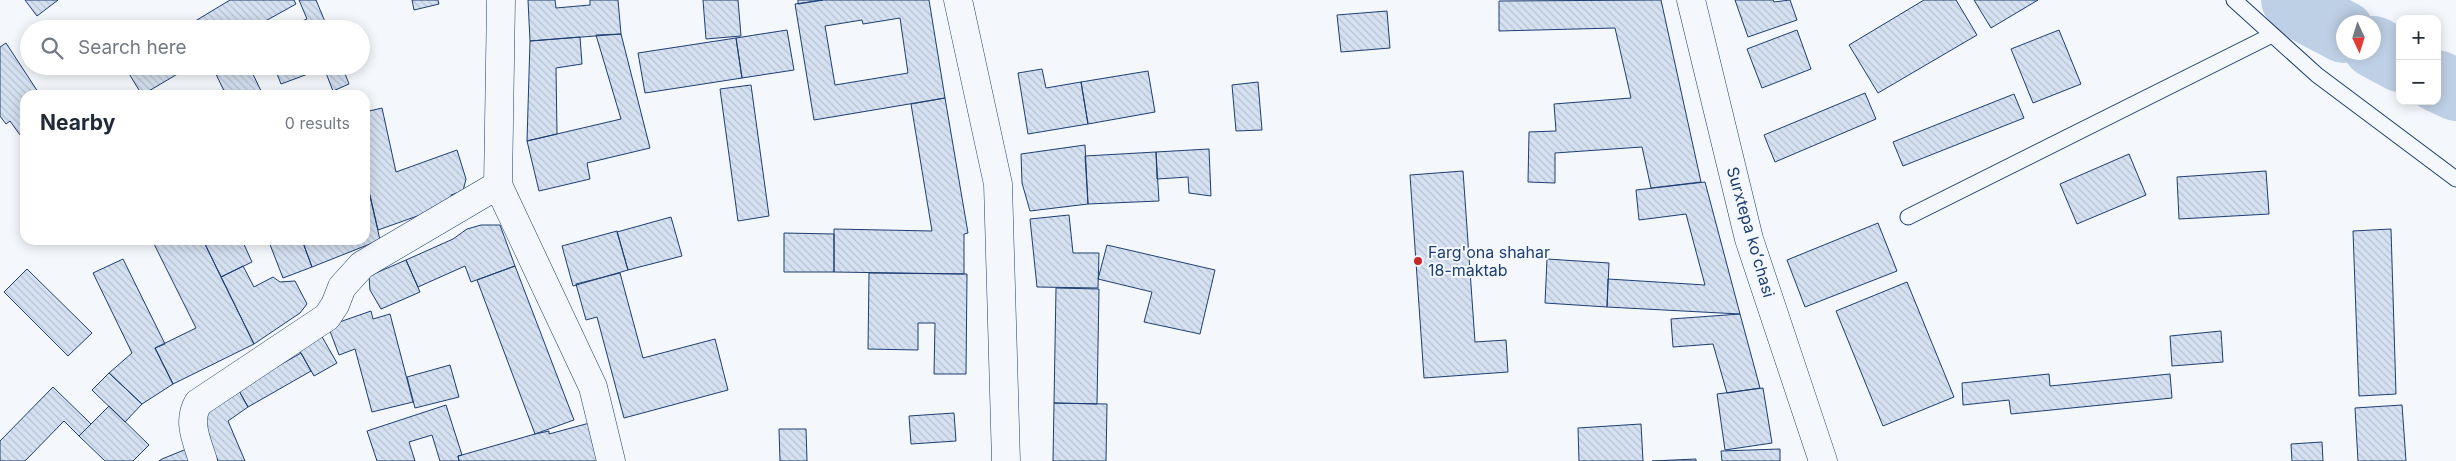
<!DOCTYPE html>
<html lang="en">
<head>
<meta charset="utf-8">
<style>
	:root { --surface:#fff; --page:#f2f2f3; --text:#1f2937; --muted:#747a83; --line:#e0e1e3 }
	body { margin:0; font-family:Inter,sans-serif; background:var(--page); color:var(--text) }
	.controls { position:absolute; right:15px; top:15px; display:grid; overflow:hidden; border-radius:10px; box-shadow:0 2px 12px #0003 }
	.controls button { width:45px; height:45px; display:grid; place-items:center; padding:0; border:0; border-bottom:1px solid var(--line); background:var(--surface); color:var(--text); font:25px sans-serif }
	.compass { position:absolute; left:2336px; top:15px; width:45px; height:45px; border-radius:50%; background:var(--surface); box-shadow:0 2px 12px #0003; rotate:176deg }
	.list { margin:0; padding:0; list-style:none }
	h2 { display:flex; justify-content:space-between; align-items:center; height:65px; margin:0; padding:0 20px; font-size:21px }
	h2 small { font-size:16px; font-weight:400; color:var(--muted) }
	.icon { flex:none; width:28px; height:28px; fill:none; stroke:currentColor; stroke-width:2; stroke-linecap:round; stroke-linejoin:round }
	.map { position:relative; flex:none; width:2456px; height:461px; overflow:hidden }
	.search { position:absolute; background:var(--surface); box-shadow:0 2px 12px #0003; left:20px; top:20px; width:350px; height:55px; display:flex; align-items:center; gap:12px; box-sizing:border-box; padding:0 18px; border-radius:28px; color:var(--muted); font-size:19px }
	.panel { position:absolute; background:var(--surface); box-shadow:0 2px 12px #0003; left:20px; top:90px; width:350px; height:155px; border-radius:15px }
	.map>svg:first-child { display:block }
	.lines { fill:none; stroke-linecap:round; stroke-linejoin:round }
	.river { stroke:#bed0e5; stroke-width:62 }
	.building { fill:url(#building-back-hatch); stroke:#1d3f73; fill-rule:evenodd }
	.lane-casing { stroke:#1d3f73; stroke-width:17 }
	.street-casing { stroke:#1d3f73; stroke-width:29 }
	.lane { stroke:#f4f7fb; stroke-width:15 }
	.street { stroke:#f4f7fb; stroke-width:28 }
	.poi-dot { fill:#c62828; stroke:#f4f7fb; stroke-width:2 }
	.labels { text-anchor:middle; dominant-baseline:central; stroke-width:4; stroke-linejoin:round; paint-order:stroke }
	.street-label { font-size:16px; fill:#1d3f73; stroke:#f4f7fb }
	.poi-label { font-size:16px; fill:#1d3f73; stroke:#f4f7fb; text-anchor:start }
</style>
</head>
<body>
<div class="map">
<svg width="2456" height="461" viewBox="0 0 2456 461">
	<defs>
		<pattern id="building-back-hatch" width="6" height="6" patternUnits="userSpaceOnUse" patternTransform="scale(1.25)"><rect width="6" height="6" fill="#d5e0f0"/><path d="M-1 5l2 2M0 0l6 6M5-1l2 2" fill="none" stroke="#b6c1d1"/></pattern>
	</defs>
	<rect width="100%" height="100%" fill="#f4f7fb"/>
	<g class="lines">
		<!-- river -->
		<path class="river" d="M2292,0l12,11 40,21
			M2374,47l26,14
			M2437,81l19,9"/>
	</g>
	<!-- building -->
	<path class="building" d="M25,0h33l-21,16z
		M230,0h64l2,4 -45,25h-69z
		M299,0h17l12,29h-46l25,-10z
		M412,0h26l1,4 -25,6z
		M528,0h27l1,8 34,-3v-5h28l3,34 -91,7z
		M703,0h35l3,36 -35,3z
		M798,0h25l-25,4z
		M823,0h106l16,98 -131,22 -19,-116zM900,18l8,55 -73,12 -10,-59 37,-6 1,4z
		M1661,0l40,182 -50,6 -9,-41 -87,6v30l-27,-1 1,-50 27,-1 -2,-27 77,-6 -16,-70 -116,3v-30z
		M1735,0h38l1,2 16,-2 7,20 -49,17z
		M1924,0h32l21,35 -99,58 -29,-48z
		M1974,0h64l-47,28z
		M1387,11l3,37 -49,4 -4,-37z
		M787,30l7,40 -52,8 -6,-40z
		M1797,30l14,39 -49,19 -15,-39z
		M2059,30l22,54 -48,19 -22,-54z
		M621,34l29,114 -63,15 3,16 -51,12 -12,-50 94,-22 -25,-84z
		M580,37l2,27 -26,4 1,66 -30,7 3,-100z
		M736,38l6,40 -97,15 -7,-40z
		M6,43l34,52h-15v37l-5,3 -10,-14 -4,3 -6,-8v-69z
		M137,66h54l-49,29 -14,-23z
		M212,66h37l14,29h-37z
		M274,66h68l7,18 -16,7 -9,-23 -43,16z
		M1042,69l4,19 35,-6 7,42 -60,10 -10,-61z
		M1148,71l7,41 -67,12 -7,-42z
		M1258,82l4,48 -26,1 -4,-46z
		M751,85l18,131 -31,5 -18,-132z
		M1865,93l11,26 -101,43 -11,-27z
		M2014,94l10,24 -121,48 -10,-24z
		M945,98l23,135 -4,1v40l-130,-2v-43l98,2 -21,-127z
		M382,108l14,64 61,-22 9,29 -3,12 -12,4 3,8 -76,27 -13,-56v-62z
		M1085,145l3,59 -58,7 -8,-28 -1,-29z
		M1209,149l2,47 -22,-3 -1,-16 -31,2 -1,-27z
		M1156,152l3,49 -71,3 -3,-48z
		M2129,154l17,41 -69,29 -17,-40z
		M1463,171l12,171 31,-2 2,32 -84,6 -14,-203z
		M2266,171l3,43 -90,5 -2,-42z
		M365,174l15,66 -68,27 -10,-27h63z
		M1705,182l35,132 -133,-7 1,-28 97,6 -19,-71 -47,6 -3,-30z
		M1069,215l4,38h26l-1,35 -61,-1 -7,-68z
		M671,217l11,39 -54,14 -11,-38z
		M1878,223l19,48 -92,36 -18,-47z
		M481,225h19l15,41 -44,16 -6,-16 -47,21 -12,-27 47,-21 14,-10z
		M2391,229l5,165 -37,2 -6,-165z
		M617,231l11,39 -55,16 -11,-40z
		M784,233l50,1v38h-50z
		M152,240h51l51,104 -81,40 -18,-36 41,-20z
		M203,240h39l10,22 -31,15z
		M275,240h27l10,27 -29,11 -14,-36z
		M1107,245l108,25 -15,64 -56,-12 8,-30 -54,-13z
		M123,259l42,85 -10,4 18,36 -31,20 -33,-31 23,-20 -39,-80z
		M1547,259l62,4 -2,44 -62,-4z
		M406,260l14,32 -39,17 -11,-19 -1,-14z
		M243,266l11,21 19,-10 7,5 15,-1 12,23 -7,9 -46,31 -33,-67z
		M515,266l59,154 -39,14 -58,-154z
		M27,269l65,64 -24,23 -64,-64z
		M620,273l23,85 72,-19 13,51 -104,28 -27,-101 -11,3 -10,-36z
		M869,273l98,1 -1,100h-32l1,-51h-17v27l-50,-1z
		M1907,282l47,115 -71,29 -47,-115z
		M1056,288l43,1 -2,115 -43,-1z
		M371,311l2,8 17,-5 23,88 -41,10 -17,-63 -16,6 -11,-29z
		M1740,314l20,74 -33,5 -14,-49 -40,3 -2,-28z
		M2221,331l2,31 -51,4 -2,-30z
		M321,335l16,28 -23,13 -16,-28z
		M301,353l10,18 -63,36 -10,-18z
		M450,365l9,32 -44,11 -8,-31z
		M109,373l33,31 -17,18 -33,-32z
		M2049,374l1,12 120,-12 2,24 -161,16 -2,-14 -46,5 -1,-22z
		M53,387l38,37 -12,12 -15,-15 -39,40h-25v-20z
		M1763,388l9,55 -47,7 -8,-56z
		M238,389l10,18 -20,14 17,40h-27l-14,-34 4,-15z
		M1054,403l53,1 -1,57h-53z
		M446,405l16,50 -4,1 1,5h-19l-8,-26 -23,7 6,19h-38l-10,-30z
		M2402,405l4,56h-48l-3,-53z
		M109,406l40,39 -16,16h-28l-26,-25z
		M954,413l2,28 -45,3 -2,-28z
		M597,421l11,40h-149l-1,-5 4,-1 73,-21 14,-3v3z
		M1641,424l2,37h-64l-1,-33z
		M779,429h27l1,32h-27z
		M2322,442l1,19h-31l-1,-17z
		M189,448l4,13h-34l3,-2z
		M1780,449v12h-58l-1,-10z
		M1696,459v2h-44z"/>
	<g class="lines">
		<defs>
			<path id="lane" d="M2234,0l83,75 139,104
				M1908,217l364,-182"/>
			<path id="street" d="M958,0l40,184 8,277
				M1691,0l58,239 74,222
				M498,185l3,-185
				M203,461c-6,-20 -16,-39 -5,-58l129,-86 8,-12 7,-18 20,-22 136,-80 95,202 18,74"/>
		</defs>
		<!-- lane casing -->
		<use href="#lane" class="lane-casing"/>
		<!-- street casing -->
		<use href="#street" class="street-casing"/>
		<!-- lane -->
		<use href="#lane" class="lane"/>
		<!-- street -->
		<use href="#street" class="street"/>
	</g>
	<!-- markers -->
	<circle class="poi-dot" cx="1418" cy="261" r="5"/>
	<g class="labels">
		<!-- street labels -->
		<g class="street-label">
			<text transform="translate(1751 232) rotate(74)">Surxtepa koʻchasi</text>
		</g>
		<!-- poi labels -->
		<g class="poi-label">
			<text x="1428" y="252">Farg'ona shahar<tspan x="1428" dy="18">18-maktab</tspan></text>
		</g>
	</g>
</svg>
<div class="controls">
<button>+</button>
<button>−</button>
</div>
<svg class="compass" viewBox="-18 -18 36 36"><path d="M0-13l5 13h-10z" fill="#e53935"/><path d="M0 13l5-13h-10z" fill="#747a83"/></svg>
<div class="search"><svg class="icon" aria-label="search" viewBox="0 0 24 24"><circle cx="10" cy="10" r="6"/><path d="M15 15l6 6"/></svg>Search here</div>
<section class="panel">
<h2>Nearby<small>0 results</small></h2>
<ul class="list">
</ul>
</section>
</div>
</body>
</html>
